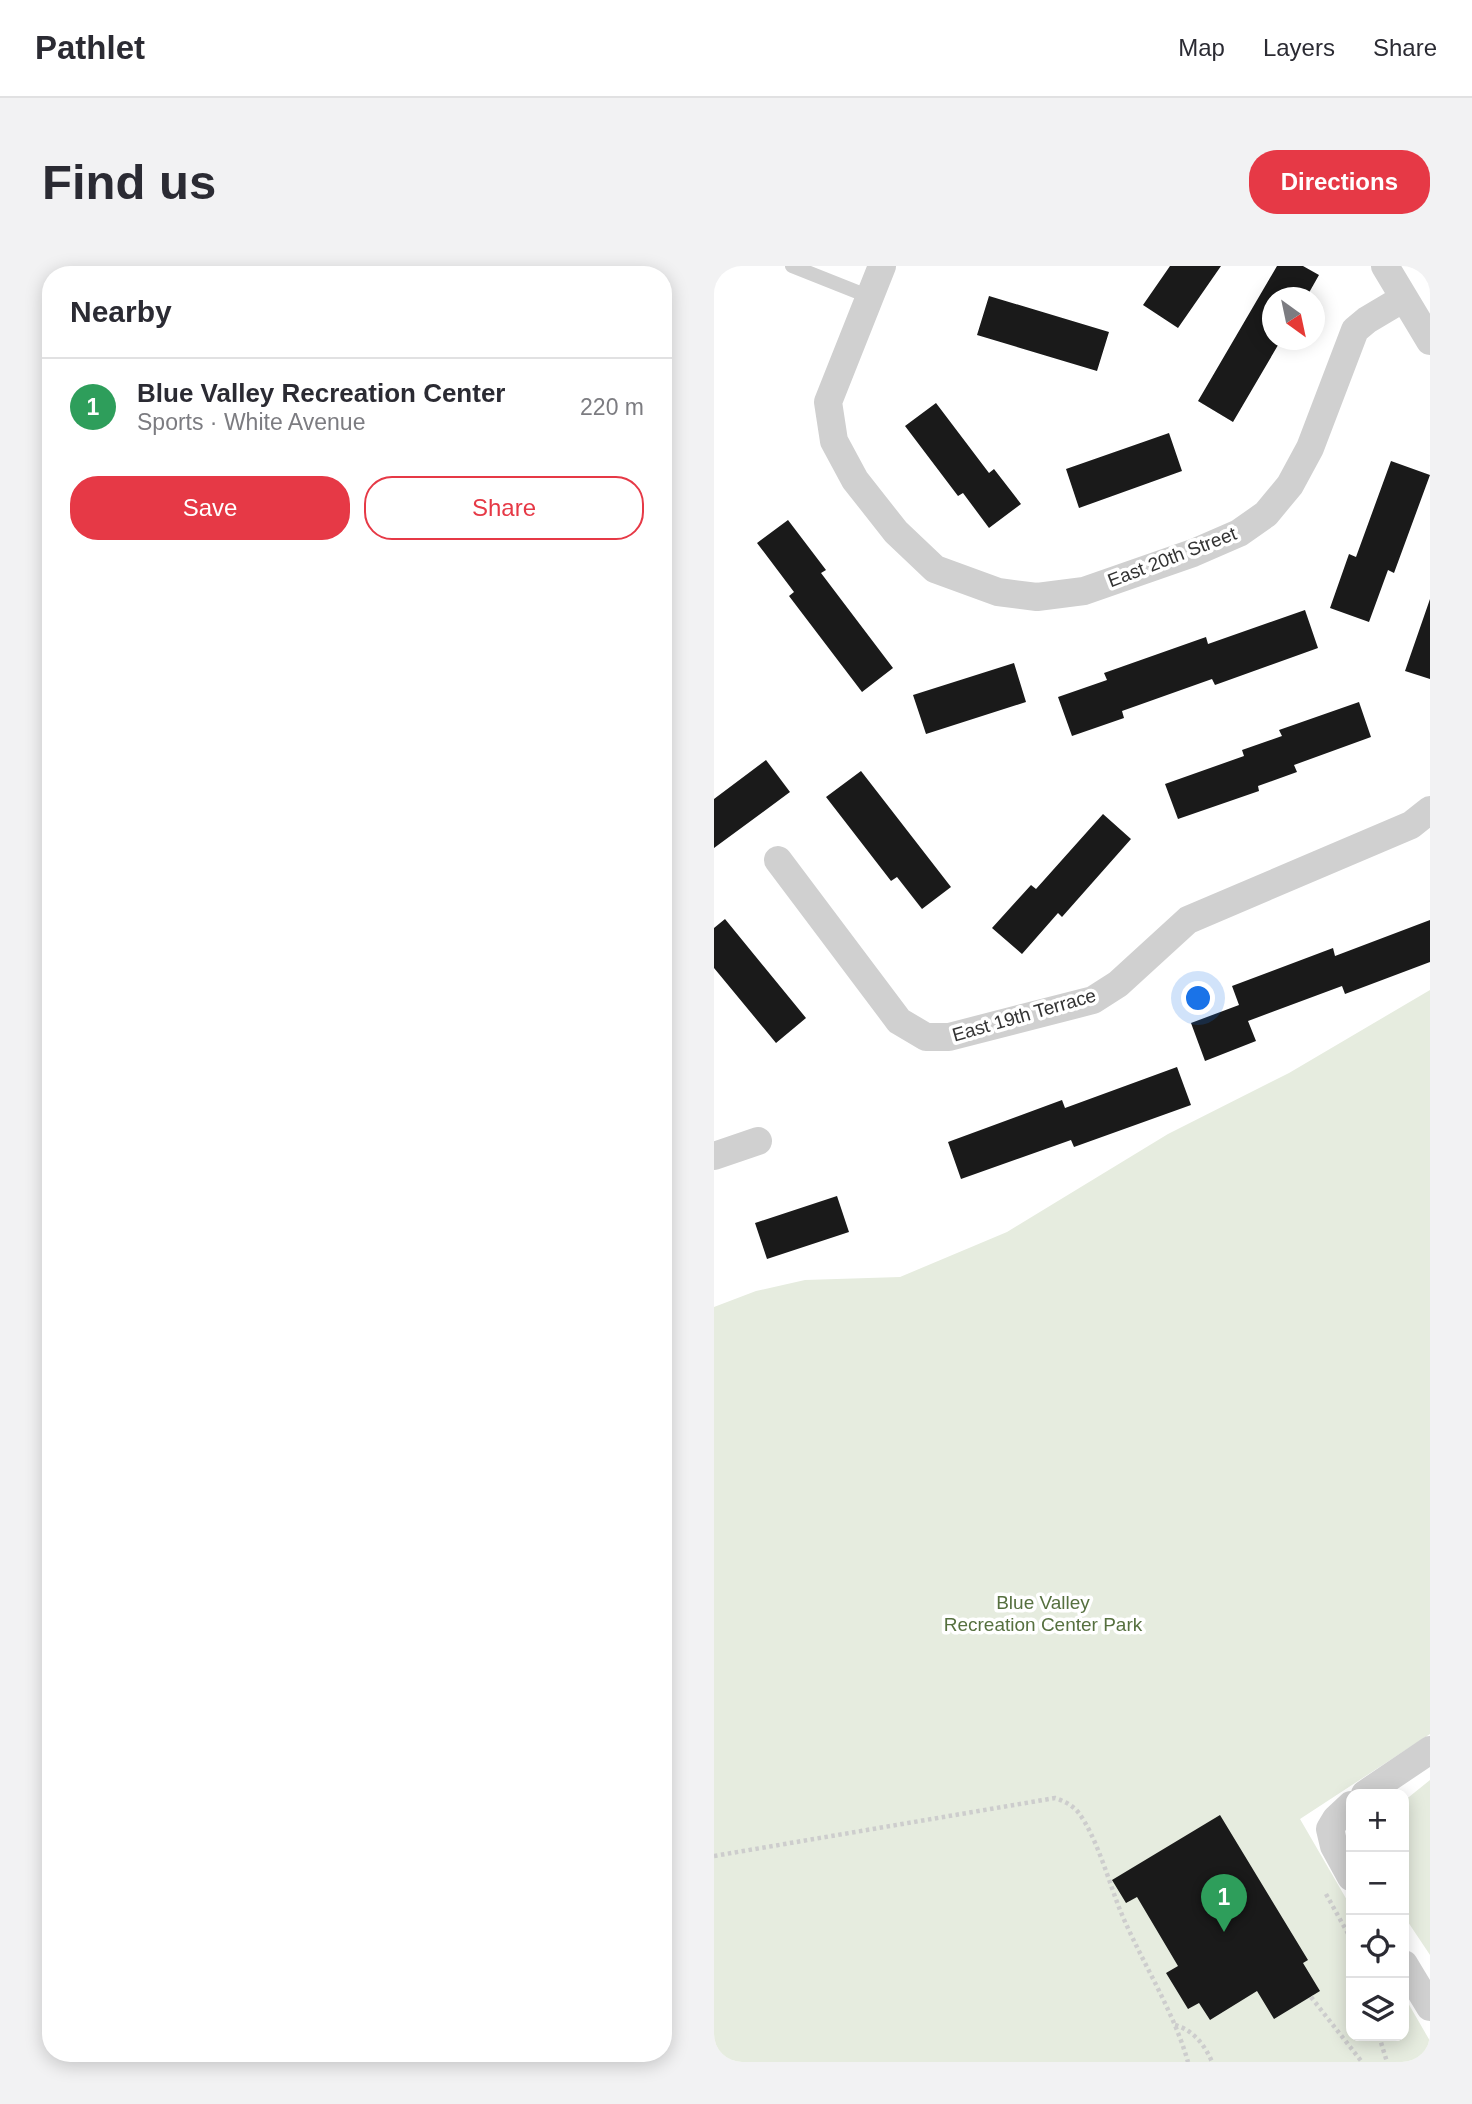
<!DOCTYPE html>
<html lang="en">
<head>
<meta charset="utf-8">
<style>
	:root { --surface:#fff; --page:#f2f2f3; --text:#2b2b33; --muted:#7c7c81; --line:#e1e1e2; --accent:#e63946 }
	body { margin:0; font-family:Helvetica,sans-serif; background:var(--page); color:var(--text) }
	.controls { position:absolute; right:21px; bottom:21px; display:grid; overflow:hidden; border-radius:14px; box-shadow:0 4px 18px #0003 }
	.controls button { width:63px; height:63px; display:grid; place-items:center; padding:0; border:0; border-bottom:2px solid var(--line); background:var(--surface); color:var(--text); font:35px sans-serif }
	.compass { position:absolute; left:548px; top:21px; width:63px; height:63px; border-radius:50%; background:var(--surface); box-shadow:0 4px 18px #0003; rotate:147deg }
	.you { position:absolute; left:485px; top:733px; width:24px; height:24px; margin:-18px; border:5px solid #fff; border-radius:50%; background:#1a73e8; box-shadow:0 0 0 10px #1a73e833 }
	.badge { display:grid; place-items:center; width:46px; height:46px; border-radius:50%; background:var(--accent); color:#fff; font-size:23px; font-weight:700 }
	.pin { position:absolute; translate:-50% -58px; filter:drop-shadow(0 2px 4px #0008) }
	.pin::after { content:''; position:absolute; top:37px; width:24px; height:21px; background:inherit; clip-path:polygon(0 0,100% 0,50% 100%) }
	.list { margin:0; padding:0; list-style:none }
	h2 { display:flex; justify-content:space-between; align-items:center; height:91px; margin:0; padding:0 28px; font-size:30px }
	h2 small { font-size:23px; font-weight:400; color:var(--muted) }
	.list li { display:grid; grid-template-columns:46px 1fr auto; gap:21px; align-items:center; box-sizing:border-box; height:98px; padding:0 28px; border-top:2px solid var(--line) }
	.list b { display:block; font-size:26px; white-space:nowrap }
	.list p { margin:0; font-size:23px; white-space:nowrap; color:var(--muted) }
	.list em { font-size:23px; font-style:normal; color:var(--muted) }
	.actions { display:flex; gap:14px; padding:21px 28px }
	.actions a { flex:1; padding:16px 0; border:2px solid var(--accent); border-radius:28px; text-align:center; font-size:24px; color:var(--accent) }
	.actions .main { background:var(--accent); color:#fff }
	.icon { flex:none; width:38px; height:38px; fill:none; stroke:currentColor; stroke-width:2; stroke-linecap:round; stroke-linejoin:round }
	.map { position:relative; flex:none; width:716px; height:1796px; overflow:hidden; border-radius:28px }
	header { display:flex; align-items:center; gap:42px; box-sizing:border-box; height:98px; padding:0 35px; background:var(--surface); border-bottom:2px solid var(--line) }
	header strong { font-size:33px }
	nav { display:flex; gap:38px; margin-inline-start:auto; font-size:24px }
	.intro { display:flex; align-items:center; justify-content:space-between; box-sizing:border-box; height:168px; padding:0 42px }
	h1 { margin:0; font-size:49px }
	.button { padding:18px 32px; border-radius:28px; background:var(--accent); color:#fff; font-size:24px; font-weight:700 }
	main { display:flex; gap:42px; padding:0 42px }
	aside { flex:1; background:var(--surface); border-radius:28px; box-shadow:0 4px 18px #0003 }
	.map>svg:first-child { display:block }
	.green { fill:#e6ecdf }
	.building { fill:#1a1a1a }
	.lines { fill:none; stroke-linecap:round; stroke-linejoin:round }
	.path { stroke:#cdcdcd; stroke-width:4.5; stroke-dasharray:3.5 3.5; stroke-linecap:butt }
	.lane { stroke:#d0d0d0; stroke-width:14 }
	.street { stroke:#d0d0d0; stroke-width:28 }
	.labels { text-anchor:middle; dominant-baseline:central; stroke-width:7; stroke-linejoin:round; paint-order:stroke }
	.street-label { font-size:19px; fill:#333; stroke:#fff }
	.park-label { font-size:19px; fill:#56703f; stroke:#fff }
</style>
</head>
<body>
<header>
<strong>Pathlet</strong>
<nav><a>Map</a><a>Layers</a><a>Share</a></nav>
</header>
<div class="intro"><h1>Find us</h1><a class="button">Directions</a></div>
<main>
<aside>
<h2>Nearby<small></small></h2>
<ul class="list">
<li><span class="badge" style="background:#2e9e5b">1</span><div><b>Blue Valley Recreation Center</b><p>Sports · White Avenue</p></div><em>220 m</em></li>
</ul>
<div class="actions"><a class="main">Save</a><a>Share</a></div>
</aside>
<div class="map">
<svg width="716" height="1796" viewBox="0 0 716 1796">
	<rect width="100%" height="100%" fill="#fff"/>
	<!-- green -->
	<path class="green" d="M716,724v744l-130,85 51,88v129h53v-40l26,45v21h-716v-755l42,-16 49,-11 95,-3 107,-45 161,-98 121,-61z
		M716,1514v175l-26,-39v-115z"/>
	<!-- building -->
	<path class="building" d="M456,0h51l-43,62 -35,-23z
		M563,0h26l16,9 -13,23h-34v42h9l-48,82 -35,-21z
		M275,30l120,36 -12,39 -120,-36z
		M222,137l53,70 5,-4 27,35 -32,24 -26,-35 -5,3 -53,-70z
		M455,167l13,38 -103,37 -13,-39z
		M677,195l39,14 -36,98 -6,-3 -19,52 -39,-14 19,-54 7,3z
		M74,254l38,50 -5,3 72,95 -31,24 -73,-96 5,-4 -37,-49z
		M716,333v80l-25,-8z
		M591,344l13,38 -103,37 -3,-6 -90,32 2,7 -52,18 -14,-39 49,-17 -3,-7 102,-36 2,7z
		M300,397l12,39 -100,32 -13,-39z
		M645,436l12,35 -77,28 3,7 -39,14 1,5 -81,28 -13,-35 79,-28 -2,-6 40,-14 -3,-6z
		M52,494l24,32 -76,56v-49z
		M147,505l90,116 -29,22 -25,-32 -6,4 -65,-84z
		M389,548l28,25 -69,78 -4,-4 -36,41 -30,-26 39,-43 5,4z
		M11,653l81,99 -30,25 -62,-75v-40z
		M716,654v42l-85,32 -3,-8 -94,35 8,20 -51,20 -14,-38 48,-18 -7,-19 101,-38 2,8z
		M463,801l14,38 -117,42 -3,-7 -110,39 -13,-37 114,-42 3,8z
		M123,930l12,36 -82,27 -12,-36z
		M506,1549l88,145 -5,3 17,28 -46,28 -17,-28 -47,29 -11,-17 -11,6 -22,-36 12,-7 -41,-69 -11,6 -14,-23z"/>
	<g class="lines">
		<!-- path -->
		<path class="path" d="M0,1590l341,-58c9,3 17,7 23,14 18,23 31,70 42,98 21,51 53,99 68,152
			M612,1628l25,45
			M597,1731l51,65
			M461,1759c18,5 30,20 37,37
			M665,1770l8,26"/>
		<!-- lane -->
		<path class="lane" d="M78,0l78,31"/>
		<!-- street -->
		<path class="street" d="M168,0l-54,136 6,39 21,39 41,52 39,37 63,23 39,5 47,-6 109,-38 46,-20 27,-19 24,-29 20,-37 45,-118 12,-10 37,-22
			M671,0l45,75
			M64,594l121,161 27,16h23l144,-37 25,-16 70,-64 223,-95 19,-15
			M0,890l44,-15
			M651,1528l65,-44
			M637,1539l-15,14 -6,10 4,17 17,31
			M690,1698l26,43"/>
	</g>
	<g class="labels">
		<!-- street labels -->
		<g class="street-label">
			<text transform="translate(458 291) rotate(-21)">East 20th Street</text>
			<text transform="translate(310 749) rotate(-16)">East 19th Terrace</text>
		</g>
		<!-- park labels -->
		<g class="park-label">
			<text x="329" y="1336">Blue Valley<tspan x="329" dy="22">Recreation Center Park</tspan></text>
		</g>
	</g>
</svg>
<div class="controls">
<button>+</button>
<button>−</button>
<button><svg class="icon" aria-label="locate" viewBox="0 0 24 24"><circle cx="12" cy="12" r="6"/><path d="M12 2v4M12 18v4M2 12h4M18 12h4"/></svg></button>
<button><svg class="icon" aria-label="layers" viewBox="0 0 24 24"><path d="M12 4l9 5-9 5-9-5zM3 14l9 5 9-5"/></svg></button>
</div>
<svg class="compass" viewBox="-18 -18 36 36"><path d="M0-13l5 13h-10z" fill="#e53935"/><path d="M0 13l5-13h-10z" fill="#7c7c81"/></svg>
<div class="you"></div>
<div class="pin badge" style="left:510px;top:1666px;background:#2e9e5b">1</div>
</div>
</main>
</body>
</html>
